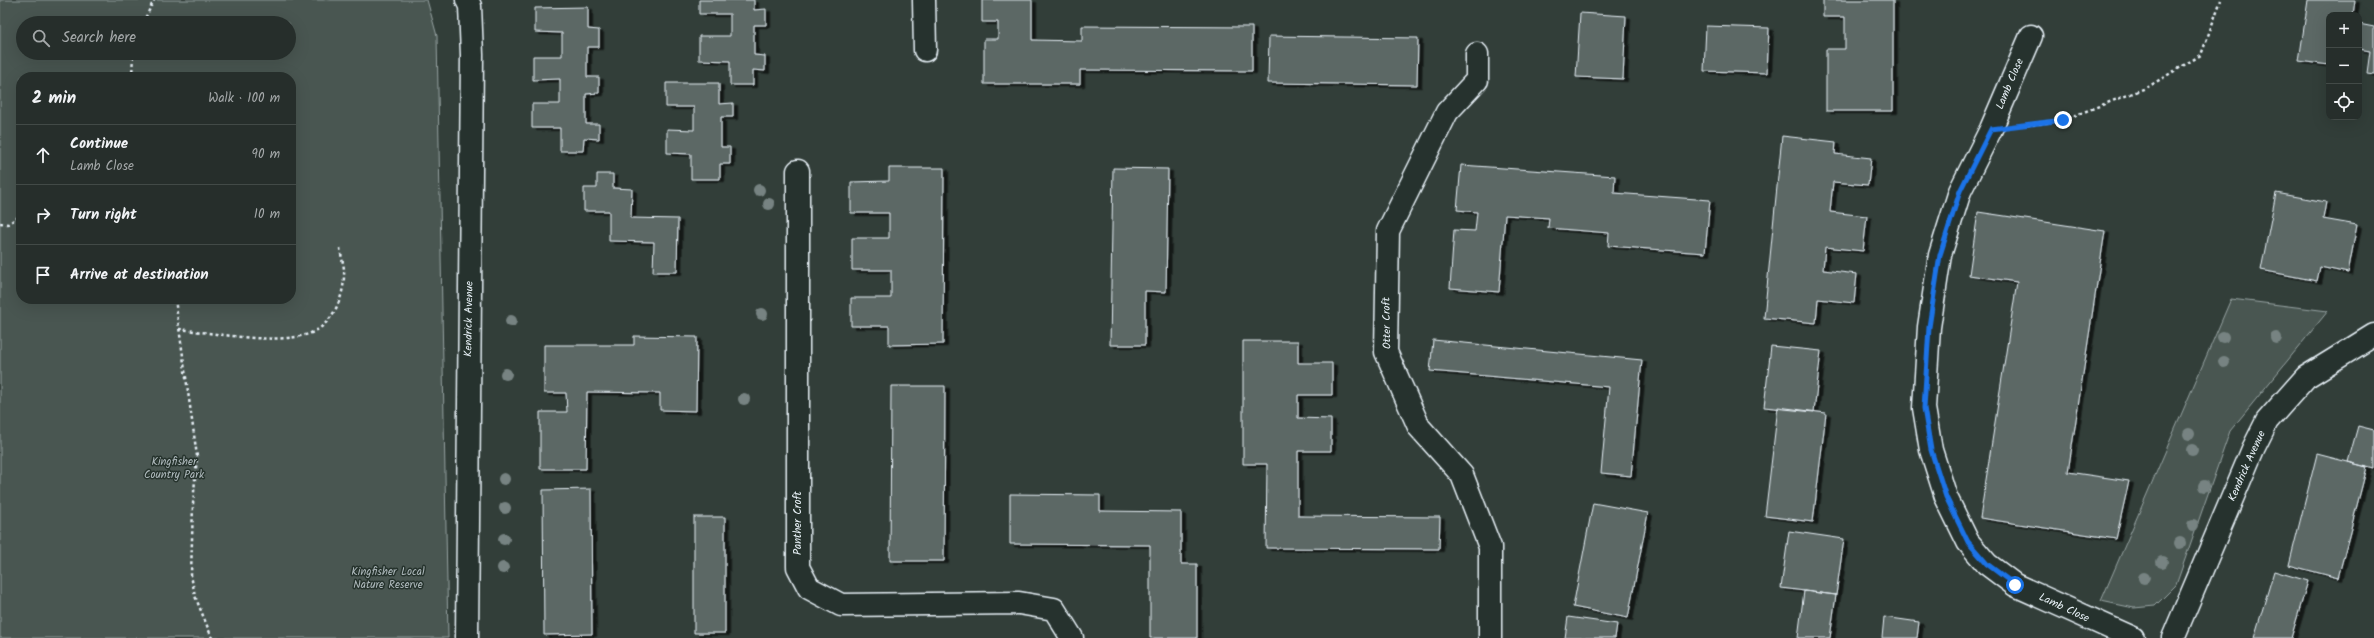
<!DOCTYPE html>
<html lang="en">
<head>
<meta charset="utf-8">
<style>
	:root { --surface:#262e2b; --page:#2e3633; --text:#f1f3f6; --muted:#a4a8a9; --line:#424a47 }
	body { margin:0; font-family:Kalam,sans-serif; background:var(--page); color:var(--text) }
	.controls { position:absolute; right:12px; top:12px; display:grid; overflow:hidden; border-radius:8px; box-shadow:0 4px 16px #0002 }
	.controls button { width:36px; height:36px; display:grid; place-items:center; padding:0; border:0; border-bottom:1px solid var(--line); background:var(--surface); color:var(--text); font:20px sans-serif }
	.stop { position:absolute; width:12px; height:12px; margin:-9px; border:3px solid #1a73e8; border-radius:50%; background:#fff }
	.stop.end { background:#1a73e8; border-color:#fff; box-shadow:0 1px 4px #0008 }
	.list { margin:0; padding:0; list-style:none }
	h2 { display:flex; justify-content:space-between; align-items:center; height:52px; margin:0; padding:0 16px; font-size:17px }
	h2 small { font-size:13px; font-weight:400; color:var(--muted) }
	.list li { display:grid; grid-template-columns:26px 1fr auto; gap:12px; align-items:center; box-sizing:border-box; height:60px; padding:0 16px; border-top:1px solid var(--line) }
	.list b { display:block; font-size:15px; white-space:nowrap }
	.list p { margin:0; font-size:13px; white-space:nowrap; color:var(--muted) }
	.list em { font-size:13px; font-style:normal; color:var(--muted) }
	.icon { flex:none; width:22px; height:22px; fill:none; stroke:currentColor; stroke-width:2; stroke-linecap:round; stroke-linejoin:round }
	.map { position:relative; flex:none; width:2374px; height:638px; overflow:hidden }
	.search { position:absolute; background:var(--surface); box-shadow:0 4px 16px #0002; left:16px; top:16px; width:280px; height:44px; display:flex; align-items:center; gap:10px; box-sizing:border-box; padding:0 14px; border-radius:22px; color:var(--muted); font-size:15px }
	.panel { position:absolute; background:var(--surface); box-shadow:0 4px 16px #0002; left:16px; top:72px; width:280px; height:232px; border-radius:16px }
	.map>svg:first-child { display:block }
	.green { fill:#495651; stroke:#98a4a4; fill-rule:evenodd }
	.building { fill:#5c6865; stroke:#e8f1f8; filter:url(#shadow) }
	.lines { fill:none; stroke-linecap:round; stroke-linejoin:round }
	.minor-casing { stroke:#e8f1f8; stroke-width:25 }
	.path { stroke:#e8f1f8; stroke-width:2.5; stroke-dasharray:3 3; stroke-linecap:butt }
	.minor { stroke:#26332d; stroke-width:22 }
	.tree { fill:#778382 }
	.route { stroke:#1a73e8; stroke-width:5 }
	.labels { text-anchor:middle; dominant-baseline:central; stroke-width:3; stroke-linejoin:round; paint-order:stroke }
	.street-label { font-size:11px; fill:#e8f1f8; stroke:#26332d }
	.park-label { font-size:11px; fill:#b0bbbe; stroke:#26332d }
</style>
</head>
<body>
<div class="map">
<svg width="2374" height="638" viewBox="0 0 2374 638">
	<defs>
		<filter id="shadow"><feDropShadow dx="4.5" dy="2.5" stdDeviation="0" flood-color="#0009"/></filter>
	</defs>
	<rect width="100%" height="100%" fill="#323e39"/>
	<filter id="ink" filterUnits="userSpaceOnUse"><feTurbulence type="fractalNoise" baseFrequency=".025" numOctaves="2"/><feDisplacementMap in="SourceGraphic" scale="8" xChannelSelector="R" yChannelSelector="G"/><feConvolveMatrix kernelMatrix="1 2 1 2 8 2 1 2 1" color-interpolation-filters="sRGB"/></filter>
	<g filter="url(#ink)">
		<!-- green -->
		<path class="green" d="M0,0h427l10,36 11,602h-448zM23,23h266v30h-266zM21,77h270v222h-270z
			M2231,299l97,12 -98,120 -54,154 -21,21 -21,2 -33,-7z"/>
		<!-- building -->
		<path class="building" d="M699,0h55v10l12,-1v16h-12v30l11,1v15l-12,-1v15h-23v-24l-31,-1v-24h31v-22h-31z
			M982,0h50v40l50,1v-15l170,1v44l-172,-1v14h-96v-45h14v-17h-16z
			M1823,0h70v111h-67v-62h19v-32h-22z
			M2308,0h47l-2,15h-24v50l-30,-4z
			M588,7v22l11,1v17h-12v30h12v16l-13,1v30h13v15l-15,-1 -1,13h-23v-23h-28v-24h28v-25l-27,1v-24h29v-23l-27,-1v-24z
			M1580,13l46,3 -3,63 -47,-2z
			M2359,24l15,3v47l-7,-1 3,-22 -11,-2z
			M1706,26l63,2 -2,45 -63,-2z
			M1269,36l149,2 -1,47 -149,-2z
			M666,83h53v21l14,-1v14h-12v30h9v17h-10v15h-29v-25l-24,-1v-24l27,1v-23h-28z
			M1782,136l54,6 -1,12 36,4 -3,27 -35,-3 -3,30 37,4 -4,35 -38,-4 -2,23 34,4 -3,29 -36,-4 -2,24 -52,-5z
			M1461,165l154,11 -1,17 96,7 -5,53 -97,-7 1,-13 -61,-5 1,-10 -44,-3 -6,77 -49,-4 4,-58 21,1 2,-19 -20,-2z
			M889,168h55l-1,176 -54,1v-19h-38v-28h40v-28h-39v-32h37v-25h-38v-31l38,-1z
			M1113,168l55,1 -2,123 -21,-1v54h-35z
			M597,174h16v14l19,1 -1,29 47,1 -1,53h-24l1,-30 -45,-1v-30h-25v-23h13z
			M2276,193l50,9 -3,17 34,6 -9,48 -28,-6 -3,14 -56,-11z
			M1978,212l127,19 -37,241 61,9 -13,58 -136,-21 37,-236 -48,-7z
			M634,336l63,1 -1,74 -36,-1v-17l-73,-1 -1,77h-46v-57h27l-1,-19h-22v-48h90z
			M1433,340l209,20 -11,116 -30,-3 8,-86 -179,-16z
			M1243,341h55v22h34v32h-34v23l33,1v32h-33v65l142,1 -1,32 -173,-1 1,-84h-24z
			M1771,346l50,5 -7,61 -50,-5z
			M891,386h54l-1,175h-54z
			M1778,407l48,6 -13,109 -48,-6z
			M2358,426l16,4v39l-26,-7z
			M2317,454l50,13 -29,111 -49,-13z
			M591,489l1,145 -48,1 -1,-145z
			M1010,494l90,1v16l81,1v52h16v74h-47v-93l-140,-1z
			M1593,503l55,10 -20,105 -55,-11z
			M694,517h31v116h-31z
			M1789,531l55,8 -8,56 -55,-7z
			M2274,571l34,10 -17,57h-37z
			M1804,591l32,4 -6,43h-32z
			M1568,617l49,7 -2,14h-50z
			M1884,617l35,5 -2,16h-35z"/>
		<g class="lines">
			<defs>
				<path id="minor" d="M924,0l1,50
					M2031,36l-40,93 -31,62 -20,64 -11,72 -5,81 7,42 15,47 22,45 19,22 28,21 118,53
					M1477,54v26l-30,32 -59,119 -2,121 33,75 43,48 28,72v91
					M798,171v396l11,21 32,17 178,-2 35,6 18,29
					M467,638l5,-583 -2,-49 -3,-6
					M2173,638l80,-189 14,-28 39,-44 68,-42"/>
			</defs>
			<!-- minor casing -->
			<use href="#minor" class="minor-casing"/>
			<!-- path -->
			<path class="path" d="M143,23l11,-23
				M132,77l1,-24
				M2027,125l36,-5 83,-32 55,-33 20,-55
				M0,223l8,1 13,-9
				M175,299l22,157 -4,48 -2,71 4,21 17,42
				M179,329c35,4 99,17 132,4 22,-9 33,-36 33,-58 1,-8 -3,-18 -4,-27"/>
			<!-- minor -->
			<use href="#minor" class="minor"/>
		</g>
		<!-- trees -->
		<g class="tree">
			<circle cx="759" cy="190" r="6"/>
			<circle cx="769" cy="204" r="6"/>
			<circle cx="762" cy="314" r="6"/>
			<circle cx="511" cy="321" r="6"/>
			<circle cx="2223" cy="337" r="6"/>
			<circle cx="2276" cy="338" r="6"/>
			<circle cx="2224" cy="362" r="6"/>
			<circle cx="506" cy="374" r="6"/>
			<circle cx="744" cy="399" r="6"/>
			<circle cx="2189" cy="434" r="6"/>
			<circle cx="2192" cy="450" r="6"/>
			<circle cx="504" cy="479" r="6"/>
			<circle cx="2204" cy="486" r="6"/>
			<circle cx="505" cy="508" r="6"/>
			<circle cx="2193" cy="525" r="6"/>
			<circle cx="504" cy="539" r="6"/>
			<circle cx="2180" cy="543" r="6"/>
			<circle cx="2162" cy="562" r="6"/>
			<circle cx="503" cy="568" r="6"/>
			<circle cx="2144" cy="578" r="6"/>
		</g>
	</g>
	<g class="lines" filter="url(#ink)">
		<!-- route -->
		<path class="route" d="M2015,585l-28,-21 -19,-22 -22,-45 -15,-47 -7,-42 5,-81 11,-72 20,-64 31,-62 72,-9"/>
	</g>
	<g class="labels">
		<!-- street labels -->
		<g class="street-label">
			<text transform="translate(2010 84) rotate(-67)">Lamb Close</text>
			<text transform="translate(469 319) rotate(-89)">Kendrick Avenue</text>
			<text transform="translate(1387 323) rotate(-91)">Otter Croft</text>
			<text transform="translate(2247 466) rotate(-66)">Kendrick Avenue</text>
			<text transform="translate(798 523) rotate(-90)">Panther Croft</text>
			<text transform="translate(2064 608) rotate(25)">Lamb Close</text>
		</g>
		<!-- park labels -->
		<g class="park-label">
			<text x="174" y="462">Kingfisher<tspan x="174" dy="13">Country Park</tspan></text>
			<text x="388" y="572">Kingfisher Local<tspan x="388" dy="13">Nature Reserve</tspan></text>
		</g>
	</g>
</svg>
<div class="controls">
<button>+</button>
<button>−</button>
<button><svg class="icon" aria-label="locate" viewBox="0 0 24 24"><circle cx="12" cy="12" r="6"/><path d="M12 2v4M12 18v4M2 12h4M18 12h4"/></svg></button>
</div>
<div class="stop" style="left:2015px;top:585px"></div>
<div class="stop end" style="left:2063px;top:120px"></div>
<div class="search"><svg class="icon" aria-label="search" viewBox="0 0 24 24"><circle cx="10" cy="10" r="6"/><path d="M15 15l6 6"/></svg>Search here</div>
<section class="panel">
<h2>2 min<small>Walk · 100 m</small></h2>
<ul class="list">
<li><svg class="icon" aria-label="ahead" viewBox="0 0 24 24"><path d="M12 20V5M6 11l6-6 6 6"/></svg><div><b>Continue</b><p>Lamb Close</p></div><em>90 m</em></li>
<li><svg class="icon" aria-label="right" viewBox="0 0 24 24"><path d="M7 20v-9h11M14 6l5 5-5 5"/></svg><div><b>Turn right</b></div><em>10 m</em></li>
<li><svg class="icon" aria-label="arrive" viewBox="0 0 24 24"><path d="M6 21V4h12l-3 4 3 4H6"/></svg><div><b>Arrive at destination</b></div></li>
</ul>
</section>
</div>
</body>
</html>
